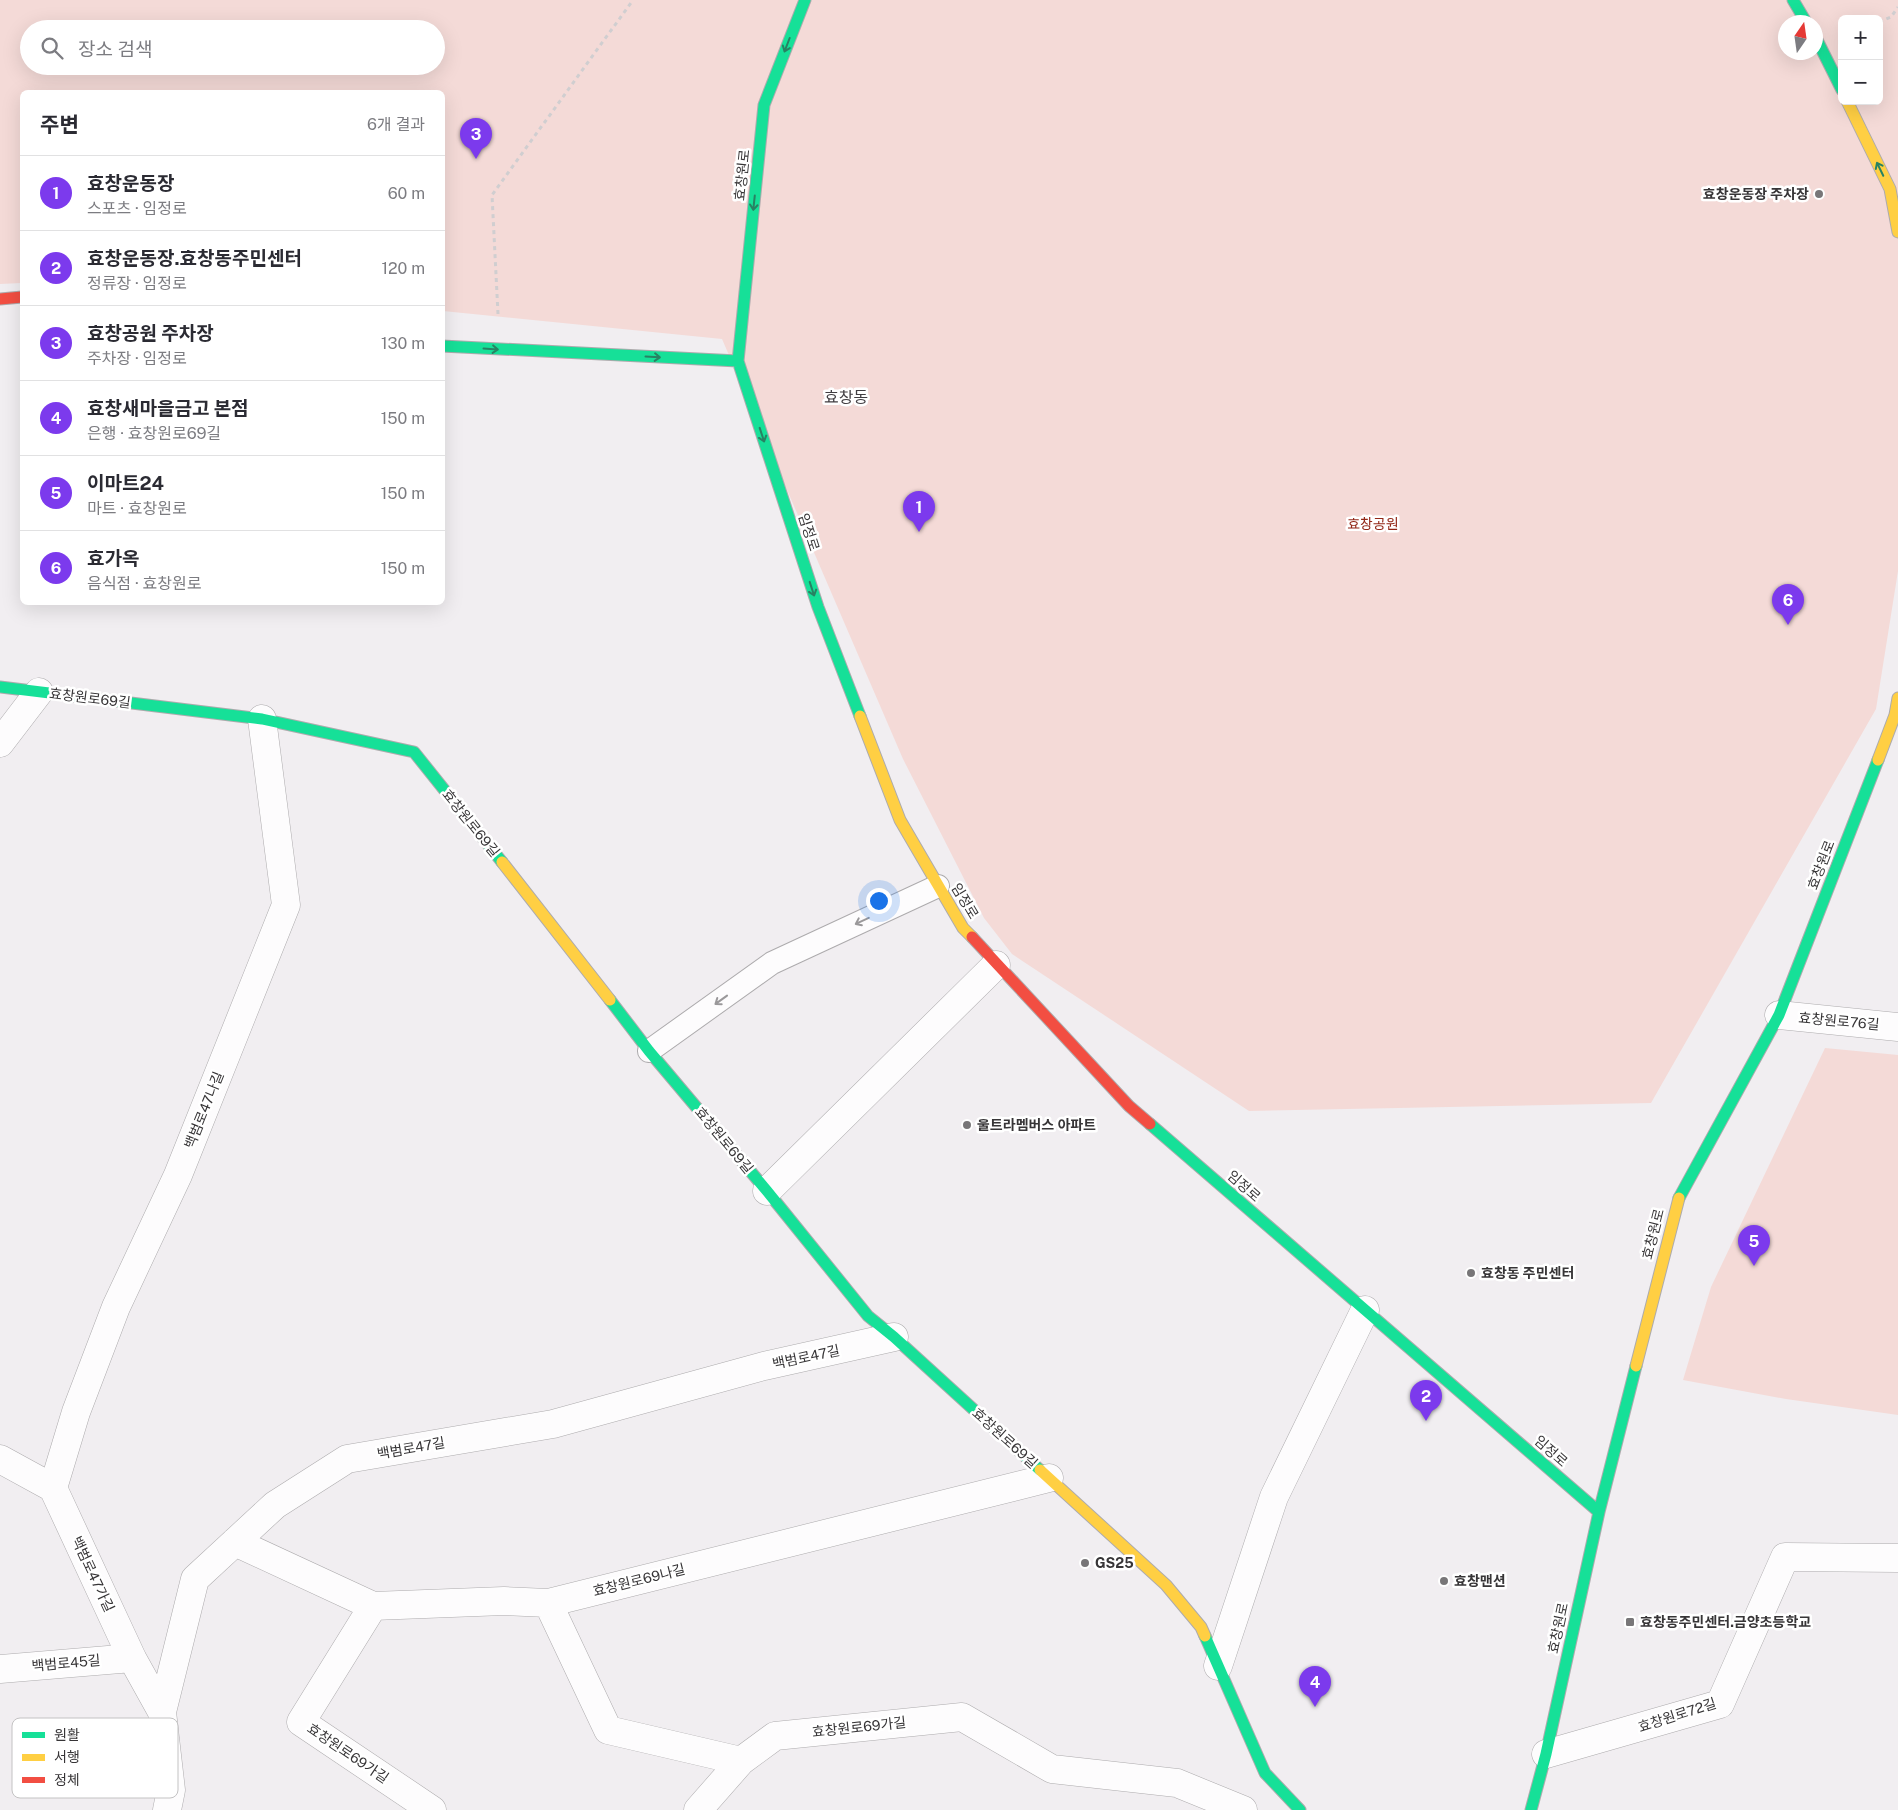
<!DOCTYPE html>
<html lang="ko">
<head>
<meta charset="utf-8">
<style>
	:root { --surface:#fff; --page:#f2f2f3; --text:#2b2b33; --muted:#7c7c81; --line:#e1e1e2; --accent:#7c3aed }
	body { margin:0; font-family:"Public Sans","Noto Sans KR",sans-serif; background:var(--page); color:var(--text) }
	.controls { position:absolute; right:15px; top:15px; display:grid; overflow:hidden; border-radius:8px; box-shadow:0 5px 20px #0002 }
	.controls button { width:45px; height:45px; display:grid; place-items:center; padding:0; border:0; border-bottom:1px solid var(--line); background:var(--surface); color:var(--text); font:25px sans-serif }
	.compass { position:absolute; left:1778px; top:15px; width:45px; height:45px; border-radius:50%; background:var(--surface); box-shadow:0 5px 20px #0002; rotate:13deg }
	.you { position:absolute; left:878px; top:900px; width:18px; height:18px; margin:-12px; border:4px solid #fff; border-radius:50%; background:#1a73e8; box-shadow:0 0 0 8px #1a73e833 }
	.badge { display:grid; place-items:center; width:32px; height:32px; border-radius:50%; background:var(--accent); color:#fff; font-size:16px; font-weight:700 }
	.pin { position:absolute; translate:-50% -41px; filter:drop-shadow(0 1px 2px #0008) }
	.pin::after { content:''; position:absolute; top:26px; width:18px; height:15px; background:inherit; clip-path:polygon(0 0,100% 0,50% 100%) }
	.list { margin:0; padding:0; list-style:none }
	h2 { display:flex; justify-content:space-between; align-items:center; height:65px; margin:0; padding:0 20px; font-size:21px }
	h2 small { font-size:16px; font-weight:400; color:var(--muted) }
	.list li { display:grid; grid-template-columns:32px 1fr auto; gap:15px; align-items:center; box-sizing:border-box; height:75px; padding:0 20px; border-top:1px solid var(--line) }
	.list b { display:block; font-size:19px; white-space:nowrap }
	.list p { margin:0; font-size:16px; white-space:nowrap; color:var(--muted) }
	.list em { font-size:16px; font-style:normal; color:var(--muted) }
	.icon { flex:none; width:28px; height:28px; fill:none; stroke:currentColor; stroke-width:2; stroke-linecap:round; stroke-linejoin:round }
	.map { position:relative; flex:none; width:1898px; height:1810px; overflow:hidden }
	.search { position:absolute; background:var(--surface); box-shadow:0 5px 20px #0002; left:20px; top:20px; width:425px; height:55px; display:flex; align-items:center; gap:12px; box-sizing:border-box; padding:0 18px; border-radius:28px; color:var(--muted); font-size:19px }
	.panel { position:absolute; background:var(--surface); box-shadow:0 5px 20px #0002; left:20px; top:90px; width:425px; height:515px; border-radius:8px }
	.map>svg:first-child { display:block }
	.green { fill:#f4dad7; fill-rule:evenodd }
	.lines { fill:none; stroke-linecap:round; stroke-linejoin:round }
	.lane-casing { stroke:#adabad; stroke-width:24 }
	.street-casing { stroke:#adabad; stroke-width:29 }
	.fast-casing { stroke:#adabad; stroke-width:13 }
	.slow-casing { stroke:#adabad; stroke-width:13 }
	.jam-casing { stroke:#adabad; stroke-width:13 }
	.path { stroke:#d0ced0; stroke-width:3; stroke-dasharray:4 4; stroke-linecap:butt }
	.lane { stroke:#fdfcfd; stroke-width:22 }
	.street { stroke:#fdfcfd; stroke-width:28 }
	.fast { stroke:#16e098; stroke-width:11 }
	.slow { stroke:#ffcf43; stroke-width:11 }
	.jam { stroke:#f24e42; stroke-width:11 }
	.oneway { stroke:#288263 }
	.oneway2 { stroke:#9a989a }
	.poi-dot { fill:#787678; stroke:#fff; stroke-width:2 }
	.labels { text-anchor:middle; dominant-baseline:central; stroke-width:5; stroke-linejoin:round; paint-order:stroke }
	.street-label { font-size:14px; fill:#373537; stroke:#fff }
	.poi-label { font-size:14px; font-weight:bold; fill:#373537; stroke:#fff; text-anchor:start }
	.park-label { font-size:14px; fill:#922717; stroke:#fff }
	.quarter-label { font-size:16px; fill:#413e42; stroke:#fff }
	.key { fill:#fff; stroke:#c3c2c3; stroke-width:1 }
	.key-label { font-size:14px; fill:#373537 }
</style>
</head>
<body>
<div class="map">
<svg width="1898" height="1810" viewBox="0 0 1898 1810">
	<rect width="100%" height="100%" fill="#f1eef1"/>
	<!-- green -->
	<path class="green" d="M0,0h1898v571l-22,138 -225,394 -402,8 -237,-157 -28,-36 -81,-159 -181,-420 -279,-28 -1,-219h-420v191l-22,1zM1842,19h37v82h-37zM1786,22h30v30h-30zM29,29h407v37h-407z
		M1825,1048l73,7v360l-112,-16 -103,-19 28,-93z"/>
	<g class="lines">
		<defs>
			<path id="lane" d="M649,1051l123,-88 166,-77"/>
			<path id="street" d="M0,743l39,-51
				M1779,1015l119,12
				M767,1191l229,-226
				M0,1459l53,29 79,170 30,54
				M53,1488l23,-76 40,-105 62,-132 108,-270 -24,-186
				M235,1542l138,64 131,-5 44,2 501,-125
				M548,1603l60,127 133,31
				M373,1606l-72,116 131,88
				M1218,1666l56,-169 91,-187
				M0,1669l132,-11
				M1546,1754l174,-50 65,-147 113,1
				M167,1810l4,-20 -9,-78 33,-133 80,-74 72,-46 206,-35 211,-58 130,-29
				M698,1810l43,-49 34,-25 187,-19 90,52 125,14 66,27"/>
			<path id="fast" d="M1793,0l13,22
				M1816,38l26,52
				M442,346l296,15 80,246 42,109
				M738,361l26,-256 41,-105
				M0,687l262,32 152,33 88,110
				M610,1000l39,51 118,140 101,125 26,21 146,133
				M1150,1124l449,388
				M1679,1198l100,-183 99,-255
				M1205,1636l60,137 35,37
				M1531,1810l15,-56 53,-242 37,-146"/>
			<path id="slow" d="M1847,101l43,88 8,43
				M860,716l40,104 63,108 9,9
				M1878,760l17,-45 3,-17
				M502,862l108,138
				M1636,1366l43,-168
				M1040,1470l126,115 35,42 4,9"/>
			<path id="jam" d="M0,299l22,-2
				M972,937l157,169 21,18"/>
		</defs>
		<!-- lane casing -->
		<use href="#lane" class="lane-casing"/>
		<!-- street casing -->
		<use href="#street" class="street-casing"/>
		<!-- fast casing -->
		<use href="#fast" class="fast-casing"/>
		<!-- slow casing -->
		<use href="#slow" class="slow-casing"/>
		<!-- jam casing -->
		<use href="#jam" class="jam-casing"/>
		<!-- path -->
		<path class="path" d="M1879,22l12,-5 7,-10
			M498,314l-6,-119 141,-195"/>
		<!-- lane -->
		<use href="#lane" class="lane"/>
		<!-- street -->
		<use href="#street" class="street"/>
		<!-- fast -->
		<use href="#fast" class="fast"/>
		<!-- slow -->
		<use href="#slow" class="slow"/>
		<!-- jam -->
		<use href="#jam" class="jam"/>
	</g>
	<!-- one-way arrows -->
	<defs><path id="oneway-shaft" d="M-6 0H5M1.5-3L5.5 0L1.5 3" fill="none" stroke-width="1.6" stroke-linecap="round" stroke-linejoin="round" transform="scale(1.25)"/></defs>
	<g class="oneway">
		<use href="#oneway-shaft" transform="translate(787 45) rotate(111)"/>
		<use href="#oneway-shaft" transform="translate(1880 169) rotate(-116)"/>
		<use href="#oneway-shaft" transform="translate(754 203) rotate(96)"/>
		<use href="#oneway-shaft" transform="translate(491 349) rotate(4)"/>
		<use href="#oneway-shaft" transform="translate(653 357) rotate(3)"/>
		<use href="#oneway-shaft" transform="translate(762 435) rotate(72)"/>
		<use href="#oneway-shaft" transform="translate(812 589) rotate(72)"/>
	</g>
	<g class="oneway2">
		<use href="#oneway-shaft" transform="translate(862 921) rotate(155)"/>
		<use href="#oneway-shaft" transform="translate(721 1000) rotate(144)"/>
	</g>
	<!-- markers -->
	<g class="poi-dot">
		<circle cx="1819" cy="194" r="5"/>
		<circle cx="967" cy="1125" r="5"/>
		<circle cx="1471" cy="1273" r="5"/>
		<circle cx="1085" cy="1563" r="5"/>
		<circle cx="1444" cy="1581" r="5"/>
		<rect x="1625" y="1617" width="10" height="10" rx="2.5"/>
	</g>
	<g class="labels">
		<!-- street labels -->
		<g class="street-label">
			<text transform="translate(742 175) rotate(-84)">효창원로</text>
			<text transform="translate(809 532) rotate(72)">임정로</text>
			<text transform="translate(90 698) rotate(7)">효창원로69길</text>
			<text transform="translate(471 823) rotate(51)">효창원로69길</text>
			<text transform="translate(1821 865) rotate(-69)">효창원로</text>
			<text transform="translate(965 901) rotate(59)">임정로</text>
			<text transform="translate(1839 1021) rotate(5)">효창원로76길</text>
			<text transform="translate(204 1110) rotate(-68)">백범로47나길</text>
			<text transform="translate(724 1140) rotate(50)">효창원로69길</text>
			<text transform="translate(1244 1186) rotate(41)">임정로</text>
			<text transform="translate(1653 1234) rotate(-76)">효창원로</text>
			<text transform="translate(806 1357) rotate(-12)">백범로47길</text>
			<text transform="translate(1005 1438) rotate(42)">효창원로69길</text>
			<text transform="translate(411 1448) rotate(-10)">백범로47길</text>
			<text transform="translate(1551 1451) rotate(41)">임정로</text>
			<text transform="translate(93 1574) rotate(65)">백범로47가길</text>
			<text transform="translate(639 1580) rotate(-14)">효창원로69나길</text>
			<text transform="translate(1558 1628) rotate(-78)">효창원로</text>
			<text transform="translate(66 1663) rotate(-5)">백범로45길</text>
			<text transform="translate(1677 1715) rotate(-18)">효창원로72길</text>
			<text transform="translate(859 1727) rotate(-6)">효창원로69가길</text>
			<text transform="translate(348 1753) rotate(34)">효창원로69가길</text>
		</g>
		<!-- poi labels -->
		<g class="poi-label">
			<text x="1809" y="194" text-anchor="end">효창운동장 주차장</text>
			<text x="977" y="1125">울트라멤버스 아파트</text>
			<text x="1481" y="1273">효창동 주민센터</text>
			<text x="1095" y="1563">GS25</text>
			<text x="1454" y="1581">효창맨션</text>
			<text x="1640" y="1622">효창동주민센터.금양초등학교</text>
		</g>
		<!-- park labels -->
		<g class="park-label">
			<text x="1373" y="524">효창공원</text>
		</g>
		<!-- quarter labels -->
		<g class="quarter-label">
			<text x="846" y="397">효창동</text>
		</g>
	</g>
	<!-- legend -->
	<rect x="12" y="1718" width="166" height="80" rx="8" class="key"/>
	<rect x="22" y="1732" width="23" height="6" fill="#16e098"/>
	<rect x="22" y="1754" width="23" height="7" fill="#ffcf43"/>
	<rect x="22" y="1777" width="23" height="6" fill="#f24e42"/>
	<g class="key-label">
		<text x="54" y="1740">원활</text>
		<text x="54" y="1762">서행</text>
		<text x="54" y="1785">정체</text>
	</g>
</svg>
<div class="controls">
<button>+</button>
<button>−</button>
</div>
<svg class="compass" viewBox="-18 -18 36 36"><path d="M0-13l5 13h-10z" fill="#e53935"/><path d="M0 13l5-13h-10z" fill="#7c7c81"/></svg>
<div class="you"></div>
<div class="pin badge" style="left:919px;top:532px">1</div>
<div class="pin badge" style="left:1426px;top:1421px">2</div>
<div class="pin badge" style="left:476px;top:159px">3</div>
<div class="pin badge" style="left:1315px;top:1707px">4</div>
<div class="pin badge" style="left:1754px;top:1266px">5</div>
<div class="pin badge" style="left:1788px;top:625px">6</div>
<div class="search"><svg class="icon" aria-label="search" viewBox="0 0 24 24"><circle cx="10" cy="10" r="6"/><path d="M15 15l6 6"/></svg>장소 검색</div>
<section class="panel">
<h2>주변<small>6개 결과</small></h2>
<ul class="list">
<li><span class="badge">1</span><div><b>효창운동장</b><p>스포츠 · 임정로</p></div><em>60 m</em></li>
<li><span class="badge">2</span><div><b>효창운동장.효창동주민센터</b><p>정류장 · 임정로</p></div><em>120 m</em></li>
<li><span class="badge">3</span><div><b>효창공원 주차장</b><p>주차장 · 임정로</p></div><em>130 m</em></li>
<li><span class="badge">4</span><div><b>효창새마을금고 본점</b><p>은행 · 효창원로69길</p></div><em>150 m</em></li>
<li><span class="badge">5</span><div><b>이마트24</b><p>마트 · 효창원로</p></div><em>150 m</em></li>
<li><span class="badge">6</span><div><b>효가옥</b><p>음식점 · 효창원로</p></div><em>150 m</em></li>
</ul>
</section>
</div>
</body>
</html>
